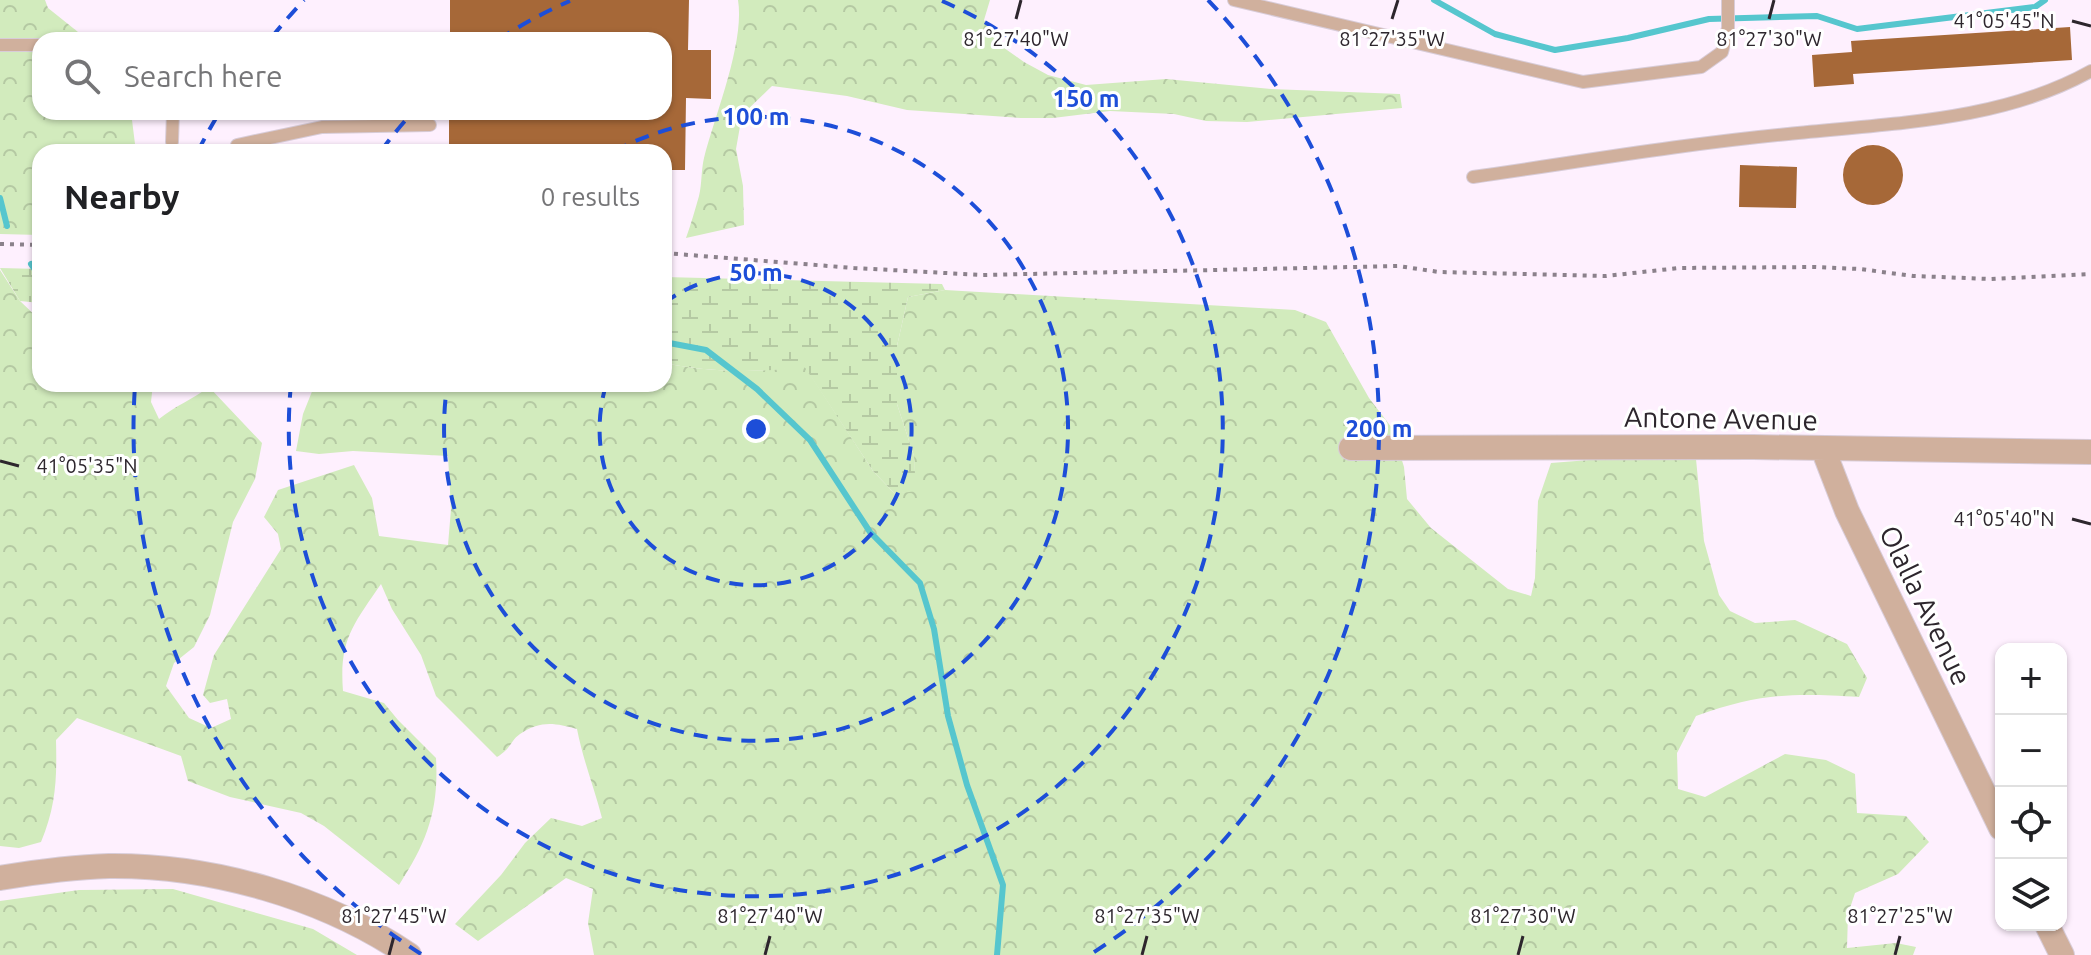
<!DOCTYPE html>
<html lang="en">
<head>
<meta charset="utf-8">
<style>
	:root { --surface:#fff; --page:#f2f2f2; --text:#202124; --muted:#757577; --line:#e0e0e0 }
	body { margin:0; font-family:Ubuntu,sans-serif; background:var(--page); color:var(--text) }
	.controls { position:absolute; right:24px; bottom:24px; display:grid; overflow:hidden; border-radius:16px; box-shadow:0 2px 6px #0004 }
	.controls button { width:72px; height:72px; display:grid; place-items:center; padding:0; border:0; border-bottom:2px solid var(--line); background:var(--surface); color:var(--text); font:40px sans-serif }
	.list { margin:0; padding:0; list-style:none }
	h2 { display:flex; justify-content:space-between; align-items:center; height:104px; margin:0; padding:0 32px; font-size:34px }
	h2 small { font-size:26px; font-weight:400; color:var(--muted) }
	.icon { flex:none; width:44px; height:44px; fill:none; stroke:currentColor; stroke-width:2; stroke-linecap:round; stroke-linejoin:round }
	.map { position:relative; flex:none; width:2091px; height:955px; overflow:hidden }
	.search { position:absolute; background:var(--surface); box-shadow:0 2px 6px #0004; left:32px; top:32px; width:640px; height:88px; display:flex; align-items:center; gap:20px; box-sizing:border-box; padding:0 28px; border-radius:24px; color:var(--muted); font-size:30px }
	.panel { position:absolute; background:var(--surface); box-shadow:0 2px 6px #0004; left:32px; top:144px; width:640px; height:248px; border-radius:24px }
	.map>svg:first-child { display:block }
	.forest { fill:url(#forest-crowns) }
	.wetland { fill:url(#wetland-marsh) }
	.lines { fill:none; stroke-linecap:round; stroke-linejoin:round }
	.stream { stroke:#56c6ce; stroke-width:6 }
	.building { fill:#a66838 }
	.service-casing { stroke:#d8ccd8; stroke-width:14 }
	.minor-casing { stroke:#d8ccd8; stroke-width:26 }
	.path { stroke:#8b818b; stroke-width:4; stroke-dasharray:4 6; stroke-linecap:butt }
	.service { stroke:#d0b09d; stroke-width:12 }
	.minor { stroke:#d0b09d; stroke-width:24 }
	.ticks { fill:none; stroke:#2d262d; stroke-width:3 }
	.ring { fill:none; stroke:#1d4ed8; stroke-width:4; stroke-dasharray:14 10 }
	.labels { text-anchor:middle; dominant-baseline:central; stroke-width:6; stroke-linejoin:round; paint-order:stroke }
	.street-label { font-size:28px; fill:#2d262d; stroke:#fff }
	.ticks-label { font-size:20px; text-anchor:middle; fill:#2d262d; stroke:#fff; stroke-width:6; stroke-linejoin:round; paint-order:stroke }
	.centre { fill:#1d4ed8; stroke:#fff; stroke-width:4 }
	.ring-label { font-size:24px; text-anchor:middle; font-weight:bold; fill:#1d4ed8; stroke:#fff; stroke-width:6; stroke-linejoin:round; paint-order:stroke }
</style>
</head>
<body>
<div class="map">
<svg width="2091" height="955" viewBox="0 0 2091 955">
	<defs>
		<pattern id="forest-crowns" width="20" height="18" patternUnits="userSpaceOnUse" patternTransform="scale(2)"><rect width="20" height="18" fill="#d2ebbd"/><path d="M2 6a3 3 0 1 1 6 0M12 15a3 3 0 1 1 6 0" fill="none" stroke="#b5c9a3"/></pattern>
		<pattern id="wetland-marsh" width="20" height="14" patternUnits="userSpaceOnUse" patternTransform="scale(2)"><rect width="20" height="14" fill="#d2ebbd"/><path d="M1 5h8M5 5V1M11 12h8M15 12V8" fill="none" stroke="#b5c9a3"/></pattern>
	</defs>
	<rect width="100%" height="100%" fill="#fef0fe"/>
	<!-- forest -->
	<path class="forest" d="M0,0h45l3,8 40,32h-48v72h91l5,40h-96v83l-40,-1z
		M738,0h252l-6,20 13,23 27,19 24,13 38,10 80,-6 105,10 129,5 2,14 -155,14 -41,-1 -32,-7 -64,-3 -57,7h-32l-114,-8 -60,-14 -75,-10 -30,29 -6,34 7,37 1,39 -58,13c5,-14 9,-28 13,-42 3,-13 2,-25 5,-38 11,-43 41,-115 34,-158z
		M0,270l20,31 20,19v64h113l-2,18 8,17c16,-13 34,-20 50,-32l53,56 -7,36 -22,43 -23,93 -16,32 -20,16 -8,23 23,32 22,10 20,-9 -4,-20 -17,4 -7,-8 11,-40 67,-106 -3,-15 -14,-17 14,-27 76,-25 18,33 7,38 69,9 3,-36 -3,-53 -95,-5 -34,3 -23,-3 7,-37 12,-30h349v-21c44,9 96,11 140,2l69,106 22,23 20,-4 -1,-34 -17,-52v-58l11,-49 37,-7 350,20 31,12 43,76 23,30 12,39 3,32 24,29 77,61 23,7 4,-18 3,-77 13,-38 76,-6 69,2 8,82 15,54 11,16 25,12 40,-3 52,24 20,34 -8,19c-66,-4 -99,-4 -163,19l-19,37 1,36 27,8 80,-43 41,6 29,14 2,39 49,3 23,26 -31,32 -43,19 -7,21 -1,34 49,-5 20,4 -3,8h-1319l-6,-32 5,-34 -27,-11 -88,63 -23,-17 46,-49 24,-32 26,-25 31,8 20,-8c-8,-31 -19,-58 -25,-89 -22,-6 -36,-9 -57,5 -10,7 -8,14 -23,23l-61,-61 -15,-41 -29,-46 -11,-25c-28,41 -42,56 -38,107l41,12 14,17 38,38c3,52 -9,84 -37,127l-75,-59 -23,-13 -71,-16 -42,-16 -7,-25 -104,-38 -21,22c1,39 0,66 -15,102l-22,6 -19,-2z
		M173,889l140,40 44,26h-357v-54l79,-11z"/>
	<!-- wetland -->
	<path class="wetland" d="M0,268l40,1v34l-20,-2z
		M664,277l278,7 3,6 -37,7 -11,49v58l17,52 2,35 -21,3 -22,-23 -69,-105c-44,8 -96,6 -140,-3z"/>
	<g class="lines">
		<!-- stream -->
		<path class="stream" d="M1434,0l61,34 60,16 73,-12 81,-19 108,-3 40,13 178,-22 10,-7
			M0,198l7,28
			M31,264l9,13
			M664,342l42,8 51,39 53,51 60,92 50,51 14,46 14,87 19,69 36,100 -6,70"/>
	</g>
	<!-- building -->
	<path class="building" d="M450,0h239l-1,50h23v49l-25,-1 -1,72h-21v-18h-215v-40h215v-72h-214z
		M2070,27l2,33 -219,14 1,10 -40,3 -2,-32 40,-3 -1,-11z
		M1843 175a30 30 0 1 1 60 0a30 30 0 1 1-60 0Z
		M1740,165l57,2 -1,41 -57,-1z"/>
	<g class="lines">
		<defs>
			<path id="service" d="M1234,0l349,82 118,-15 21,-15 6,-24v-28
				M0,45h40
				M172,142l1,-30
				M237,145l85,-18 108,-2
				M1473,177c105,-15 210,-33 315,-43 102,-11 212,-12 303,-63"/>
			<path id="minor" d="M1351,448l402,-1 338,5
				M1823,449l24,62 154,317
				M0,878c36,-6 72,-11 109,-12 103,-1 215,31 300,89
				M2047,925l15,30"/>
		</defs>
		<!-- service casing -->
		<use href="#service" class="service-casing"/>
		<!-- minor casing -->
		<use href="#minor" class="minor-casing"/>
		<!-- path -->
		<path class="path" d="M0,244l40,1
			M664,253l190,15 128,7 416,-9 41,6 167,4 73,-8 136,-1 45,2 53,7 78,3 100,-5"/>
		<!-- service -->
		<use href="#service" class="service"/>
		<!-- minor -->
		<use href="#minor" class="minor"/>
	</g>
	<!-- ticks -->
	<path class="ticks" d="M1016,19l5,-19M1392,19l6,-19M1769,19l5,-19M2072,21l19,5M0,461l19,5M2072,519l19,5M389,955l5,-19M765,955l5,-19M1142,955l5,-19M1518,955l5,-19M1895,955l5,-19"/>
	<!-- distance rings -->
	<g class="ring">
		<path d="M664 303A156 156 0 1 1 606 385"/>
		<path d="M614 151A312 312 0 1 1 447 386"/>
		<path d="M381 151A467 467 0 0 1 412 113M498 40A467 467 0 0 1 570 1M942 1A467 467 0 1 1 291 384"/>
		<path d="M421 954A623 623 0 0 1 135 386M198 151A623 623 0 0 1 219 113M272 37A623 623 0 0 1 304 0M1208 0A623 623 0 0 1 1091 954"/>
	</g>
	<g class="labels">
		<!-- street labels -->
		<g class="street-label">
			<text transform="translate(1721 418) rotate(1)">Antone Avenue</text>
			<text transform="translate(1926 605) rotate(64)">Olalla Avenue</text>
		</g>
	</g>
	<g class="ticks-label">
		<text x="2004" y="28">41°05'45"N</text>
		<text x="1016" y="46">81°27'40"W</text>
		<text x="1392" y="46">81°27'35"W</text>
		<text x="1769" y="46">81°27'30"W</text>
		<text x="87" y="473">41°05'35"N</text>
		<text x="2004" y="526">41°05'40"N</text>
		<text x="394" y="923">81°27'45"W</text>
		<text x="770" y="923">81°27'40"W</text>
		<text x="1147" y="923">81°27'35"W</text>
		<text x="1523" y="923">81°27'30"W</text>
		<text x="1900" y="923">81°27'25"W</text>
	</g>
	<circle cx="756" cy="429" r="12" class="centre"/>
	<g class="ring-label">
		<text x="1086" y="107">150 m</text>
		<text x="756" y="125">100 m</text>
		<text x="756" y="281">50 m</text>
		<text x="1379" y="437">200 m</text>
	</g>
</svg>
<div class="controls">
<button>+</button>
<button>−</button>
<button><svg class="icon" aria-label="locate" viewBox="0 0 24 24"><circle cx="12" cy="12" r="6"/><path d="M12 2v4M12 18v4M2 12h4M18 12h4"/></svg></button>
<button><svg class="icon" aria-label="layers" viewBox="0 0 24 24"><path d="M12 4l9 5-9 5-9-5zM3 14l9 5 9-5"/></svg></button>
</div>
<div class="search"><svg class="icon" aria-label="search" viewBox="0 0 24 24"><circle cx="10" cy="10" r="6"/><path d="M15 15l6 6"/></svg>Search here</div>
<section class="panel">
<h2>Nearby<small>0 results</small></h2>
<ul class="list">
</ul>
</section>
</div>
</body>
</html>
